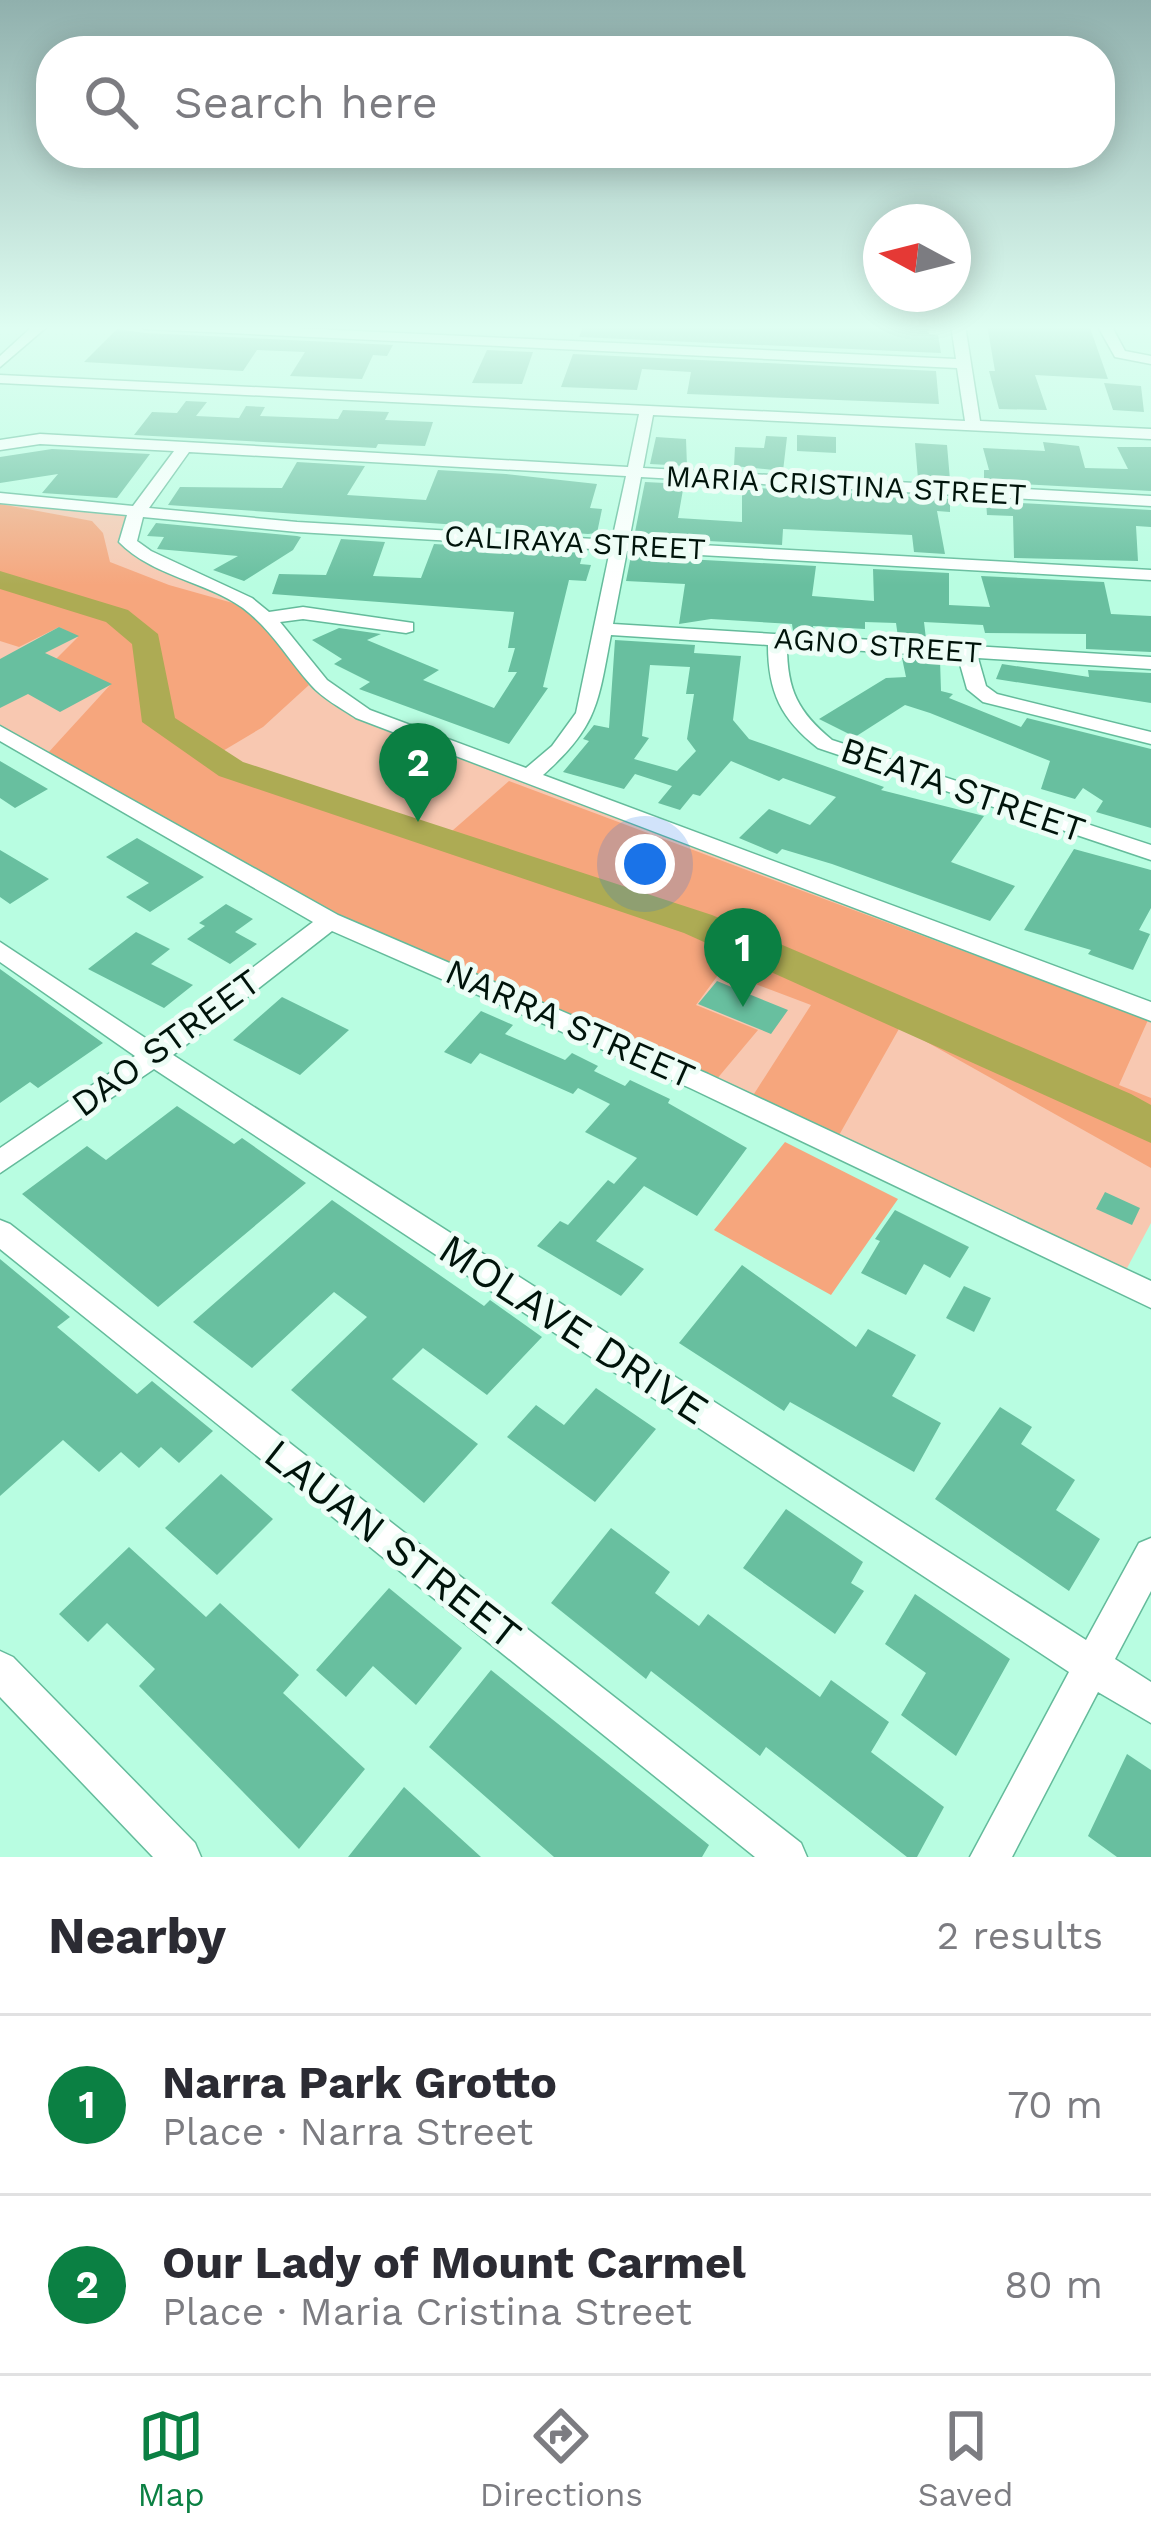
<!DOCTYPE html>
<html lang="en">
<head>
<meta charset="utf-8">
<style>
	:root { --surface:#fff; --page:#f7f7f7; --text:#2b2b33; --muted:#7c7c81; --line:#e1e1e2; --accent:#0b8043 }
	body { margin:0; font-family:"Work Sans",sans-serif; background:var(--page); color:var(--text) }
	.compass { position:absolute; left:863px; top:204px; width:108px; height:108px; border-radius:50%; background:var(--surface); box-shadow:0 6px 30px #0003; rotate:277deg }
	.you { position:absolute; left:645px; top:864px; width:42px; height:42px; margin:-30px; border:9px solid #fff; border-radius:50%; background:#1a73e8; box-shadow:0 0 0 18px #1a73e833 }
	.badge { display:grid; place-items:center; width:78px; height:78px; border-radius:50%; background:var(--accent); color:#fff; font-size:39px; font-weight:700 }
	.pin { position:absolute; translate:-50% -99px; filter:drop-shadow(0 3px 6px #0008) }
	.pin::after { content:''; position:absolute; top:63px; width:42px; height:36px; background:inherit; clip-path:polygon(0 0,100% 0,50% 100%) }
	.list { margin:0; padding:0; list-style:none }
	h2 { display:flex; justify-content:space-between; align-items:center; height:156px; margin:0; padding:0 48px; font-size:51px }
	h2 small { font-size:39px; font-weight:400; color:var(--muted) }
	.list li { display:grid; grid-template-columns:78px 1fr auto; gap:36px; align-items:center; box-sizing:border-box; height:180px; padding:0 48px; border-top:3px solid var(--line) }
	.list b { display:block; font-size:45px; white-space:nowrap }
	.list p { margin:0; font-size:39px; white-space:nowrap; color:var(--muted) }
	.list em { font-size:39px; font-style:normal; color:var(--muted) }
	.icon { flex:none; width:66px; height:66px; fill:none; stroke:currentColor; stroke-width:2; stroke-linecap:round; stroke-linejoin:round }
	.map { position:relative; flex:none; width:1151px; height:1857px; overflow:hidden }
	.search { position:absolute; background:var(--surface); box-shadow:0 6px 30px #0003; left:36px; right:36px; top:36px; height:132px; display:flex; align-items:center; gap:30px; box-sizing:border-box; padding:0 42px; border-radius:48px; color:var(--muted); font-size:45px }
	.sheet { height:516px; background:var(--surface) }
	nav { display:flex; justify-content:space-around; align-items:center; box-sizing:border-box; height:168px; border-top:3px solid var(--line); background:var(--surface); font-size:33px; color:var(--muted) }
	nav a { display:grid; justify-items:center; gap:6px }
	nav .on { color:var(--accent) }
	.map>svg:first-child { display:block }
	.green { fill:#f8c8b1 }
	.forest { fill:#f6a67d }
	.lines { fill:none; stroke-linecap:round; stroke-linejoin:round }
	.river { fill:#adab54; fill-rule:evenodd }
	.building { fill:#68bf9f; fill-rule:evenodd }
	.minor-casing { stroke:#64bb9b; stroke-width:3 }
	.minor { fill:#fff; fill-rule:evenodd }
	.labels { text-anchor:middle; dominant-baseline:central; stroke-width:10; stroke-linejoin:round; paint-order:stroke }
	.far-street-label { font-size:30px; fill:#00140b; stroke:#edfdf6 }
	.street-label { font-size:36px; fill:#00140b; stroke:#edfdf6 }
	.near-street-label { font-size:42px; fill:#00140b; stroke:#edfdf6 }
</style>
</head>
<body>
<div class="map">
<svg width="1151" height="1857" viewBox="0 0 1151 1857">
	<rect width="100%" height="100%" fill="#b8fde1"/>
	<!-- green -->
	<path class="green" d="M0,498l136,17 -9,27 8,15 105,48 36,30 33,49 46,34 796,303v202l-25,47 -786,-351 -340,-191z"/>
	<!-- forest -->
	<path class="forest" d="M0,504l92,17 11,12 7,29 59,23 71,20 36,30 33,50 -46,42 -57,34 50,24 180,60 73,-64 639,239 -29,65 32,13v70l-251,-141 -62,110 -86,-40 59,-92 -90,-34 -25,34 62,25 -42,50 -376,-161 -293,-165 64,-70 -66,-14 33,-33 -19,-10 -40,20 -19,-6z
		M785,1142l113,57 -67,96 -117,-65z"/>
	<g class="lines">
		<!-- river -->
		<path class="river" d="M0,571l128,39 30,24 17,84 68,44 469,153 419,179 20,11v38l-467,-210 -465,-157 -77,-54 -10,-78 -26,-22 -106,-33z"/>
	</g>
	<!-- building -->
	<path class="building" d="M590,325l154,4v-4h184l1,9 9,1 3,18 -362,-16 4,-10z
		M987,325h102l19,54 -73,-4 12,35 -48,-1 -10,-38h6z
		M117,329l28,4 248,12 -6,11 -14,-1 -11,24 -72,-3 15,-24 -48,-2 -14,21 -159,-9z
		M487,350l46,2 -11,32 -50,-1z
		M573,354l363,17 3,33 -252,-10 4,-22 -49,-3 -5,21 -76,-3z
		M1104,383l37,3 3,26 -31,-2z
		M186,401l21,1 -11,14 43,2 7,-12 19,1 -5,9 78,3 5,-9 46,2 -4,8 48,2 -8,24 -47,-2 -2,4 -242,-13 18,-23 25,1z
		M797,435l39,2v16l-39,-2z
		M766,436l21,1 -4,34 -49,-5 1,-19 29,1z
		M656,437l30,2 1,27 -37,-2z
		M1043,442l36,4 6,22 43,1 -11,-22h34v44l-167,-9v-12h5l-6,-22 62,3z
		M915,443l32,2 3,35 -32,-1z
		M52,449l98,5 -33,44 -75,-5 16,-19 -58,9v-26z
		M297,462l68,4 -18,29 79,5 12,-30 68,4 91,10 -7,24 12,1 -5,24 -9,1 -420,-29 12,-18 102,1z
		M645,482l39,2 -6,34 64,4v-35l208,12v13l-13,-1 8,43 -31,-2 -2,-17 -129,-6 -1,16 -148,-8z
		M986,501l165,9v17l-15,-1 2,35 -124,-3 -1,-42 -26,-1z
		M156,523l141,13 4,1 -8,13 -49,31 -31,-11 25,-14 -81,-7 7,-12 -17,-1z
		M341,539l44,3 -12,34 48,2 13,-34 149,9 -3,11 11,1 -5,16 -17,-1 -26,107 5,1 -39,56 -150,-55 11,-7 -36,-18 8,-5 -30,-19 27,-12 42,6 -14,6 72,30 -16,10 71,28 23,-36h-9l7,-24h-7l6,-36 -242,-18 7,-20 47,1z
		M631,556l185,10 -4,30 62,5 -1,-32 76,4v32l41,2 -9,-31 123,6 7,32 40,2v36l-65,-3v-15l-101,-1 -2,-8 -59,-3 2,17 -28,-2 -2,-14 -31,-1v7l-52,-3 1,6 -21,-1 -1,-7 -81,-5 -32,5 6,-40 -59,-3z
		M59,627l20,9 -34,17 67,31 -52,28 -32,-18 -28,14v-49z
		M615,640l80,5 -1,8 47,3 -8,64 16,19 135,48 -3,3 103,26 -33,46 64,24 -25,35 -158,-57 -50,-15 -5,5 -38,-16 30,-29 41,16 26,-28 -53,-19 -4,3 -48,-20 -31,35 -7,-2 -13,16 -22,-7 14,-17 -37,-12 -11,15 -61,-17 26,-31 -6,-2 11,-14 15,3zM650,665l40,2 -4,27h8l-7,45 9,12 -19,20 -43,-12 15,-21 -7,-2z
		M902,658l38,2 1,31 12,3 -4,4 72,29 6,-9 124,31v79l-55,-16 7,-11 -20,-13 -8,11 -34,-10 9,-28 -120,-48 -25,-8 -50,32 -36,-18 67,-41 20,-1z
		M1002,664l87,13 -1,-7 63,3v30l-155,-24z
		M0,761l48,28 -33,19 -15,-10z
		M137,838l67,39 -54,35 -24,-15 23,-14 -43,-26z
		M1074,849l77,21v38l-12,22 11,4 -17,36 -45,-16 3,-4 -67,-20z
		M0,850l49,29 -39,25 -10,-7z
		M226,904l27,15 -18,13 22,12 -27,20 -43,-25 18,-13 -6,-3z
		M136,932l34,17 -19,15 42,21 -29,23 -76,-39z
		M0,969l103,74 -65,45 -8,-6 -30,21z
		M717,981l39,16 32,13 -17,24 -73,-30z
		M282,997l67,33 -49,45 -67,-35z
		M481,1011l32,14 -8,9 60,26 7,-7 26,13 -4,5 31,15 5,-6 40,19 -2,4 79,45 -50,68 -53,-30 -48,55 48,28 -23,27 -84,-50 23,-25 8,4 40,-45 6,4 23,-26 -52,-26 25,-28 -32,-16 -5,6 -93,-41 -9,11 -27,-12z
		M177,1106l57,38 8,-6 64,45 -148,124 -136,-113 65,-48 19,14z
		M1105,1192l35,16 -8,17 -36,-16z
		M332,1200l152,106 6,-6 52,37 -55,58 -64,-47 -31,31 86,65 -54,59 -133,-113 76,-73 -33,-25 -82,76 -59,-46z
		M895,1210l74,37 -19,31 -26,-14 -18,31 -45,-22 19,-32 -5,-2z
		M0,1259l70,58 -13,10 80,67 15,-13 61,50 -34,32 -18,-16 -22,21 -18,-16 -22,20 -36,-32 -63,56z
		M742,1265l114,82 12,-18 48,26 -24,41 49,27 -27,49 -124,-70 -6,9 -105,-68z
		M964,1286l27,12 -17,34 -28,-14z
		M596,1388l60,41 -61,73 -88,-65 29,-32 28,20z
		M1000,1407l32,20 -11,17 54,36 -19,30 44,29 -31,52 -134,-92z
		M221,1474l52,45 -56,56 -52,-47z
		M786,1509l77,53 -12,21 13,8 -29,43 -92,-66z
		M611,1528l59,44 -15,21 44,33 9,-12 112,83 11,-17 58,42 -18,30 73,55 -27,50h-10l-141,-110 -6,9 -109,-85 -5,8 -95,-76z
		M129,1547l77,70 14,-14 79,72 -16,18 82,76 -66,80 -160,-163 16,-17 -48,-46 -19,19 -29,-28z
		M389,1588l73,60 -46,57 -43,-39 -27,31 -30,-27z
		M915,1594l95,65 -54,97 -55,-41 25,-42 -41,-29z
		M491,1670l218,175 -7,12h-148l-125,-110z
		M1127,1754l24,16v87h-34l-29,-21z
		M404,1787l77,70h-133z"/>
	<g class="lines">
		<defs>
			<path id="minor" d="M34,325h15l-49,42v-11z
				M138,325h90l728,34 -5,-34h14l15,96 171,8v10l-498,-24 -10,53 508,28v10l-510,-29 -12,64 522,29v10l-524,-29 -14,73 538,33v12l-173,-11 8,28 11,8 154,38v12l-168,-42 -16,-13 -9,-32 -171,-11c0,44 11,66 45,94l319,105v15l-333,-112c-37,-29 -50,-56 -50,-103l-157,-10c-13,68 -13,91 -68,140l608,227v19l-795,-303c-15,-10 -34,-20 -45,-33 -24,-27 -39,-55 -68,-77 -38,-27 -91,-32 -124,-66l8,-27 -127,-12v-10l133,13 41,-55 -134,-7 -40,6v-10l40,-6 588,33 11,-53 -639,-31v-8l965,46 -8,-53 -812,-39zM189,452l437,24 -14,64 -315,-18 -148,-14zM143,517l154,15 313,18 -34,163 -24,33 -26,22 -156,-58 -43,-30 -47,-58 23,-3 103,14 7,-2v-8l-110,-16 -34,5 -17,-14 -101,-47 -14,-10z
				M1097,325h14l14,26 26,5v8l-36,-7z
				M0,726l338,189 370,159 443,207v27l-461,-220 -358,-157 -159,124 913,585 53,-97 12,-5v53l-36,68 36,23v41l-53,-31 -86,165h-42l99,-185 -915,-603 -154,104v-25l135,-92 -135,-94v-20l153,101 160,-121 -313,-181z
				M0,1220l10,4 791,619 6,14h-52l-755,-608z
				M0,1651l13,6 182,186 6,14h-48l-153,-160z"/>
		</defs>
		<!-- minor casing -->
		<use href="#minor" class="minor-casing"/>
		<!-- minor -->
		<use href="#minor" class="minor"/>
	</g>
	<!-- sky -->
	<linearGradient id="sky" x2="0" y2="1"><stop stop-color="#90b0ad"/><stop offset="0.56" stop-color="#dffef2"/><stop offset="1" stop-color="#dffef2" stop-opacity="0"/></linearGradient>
	<rect width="1151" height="585" fill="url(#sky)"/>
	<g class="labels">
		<!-- far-street labels -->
		<g class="far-street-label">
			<text transform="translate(846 485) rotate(3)">MARIA CRISTINA STREET</text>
			<text transform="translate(575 542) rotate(3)">CALIRAYA STREET</text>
			<text transform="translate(878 645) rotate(4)">AGNO STREET</text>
		</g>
		<!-- street labels -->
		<g class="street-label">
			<text transform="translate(963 790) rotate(19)">BEATA STREET</text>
			<text transform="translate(570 1024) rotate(24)">NARRA STREET</text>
			<text transform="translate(166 1043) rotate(-36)">DAO STREET</text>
		</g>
		<!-- near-street labels -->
		<g class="near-street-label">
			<text transform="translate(574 1329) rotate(33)">MOLAVE DRIVE</text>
			<text transform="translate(393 1544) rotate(38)">LAUAN STREET</text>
		</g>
	</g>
</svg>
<svg class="compass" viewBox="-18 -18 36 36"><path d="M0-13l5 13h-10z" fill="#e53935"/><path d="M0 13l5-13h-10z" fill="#7c7c81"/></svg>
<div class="you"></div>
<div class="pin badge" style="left:743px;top:1007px">1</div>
<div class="pin badge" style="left:418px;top:822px">2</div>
<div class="search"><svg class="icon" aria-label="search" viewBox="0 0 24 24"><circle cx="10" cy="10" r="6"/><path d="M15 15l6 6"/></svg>Search here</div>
</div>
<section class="sheet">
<h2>Nearby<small>2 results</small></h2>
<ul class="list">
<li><span class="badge">1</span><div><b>Narra Park Grotto</b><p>Place · Narra Street</p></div><em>70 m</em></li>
<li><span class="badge">2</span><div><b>Our Lady of Mount Carmel</b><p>Place · Maria Cristina Street</p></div><em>80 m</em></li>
</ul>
</section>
<nav>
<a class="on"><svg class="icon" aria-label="map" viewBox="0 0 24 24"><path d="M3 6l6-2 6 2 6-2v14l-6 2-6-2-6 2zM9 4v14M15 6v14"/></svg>Map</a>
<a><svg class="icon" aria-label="directions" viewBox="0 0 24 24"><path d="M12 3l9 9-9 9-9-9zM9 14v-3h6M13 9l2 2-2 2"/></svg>Directions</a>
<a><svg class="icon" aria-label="saved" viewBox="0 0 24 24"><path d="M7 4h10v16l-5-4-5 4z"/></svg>Saved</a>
</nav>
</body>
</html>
